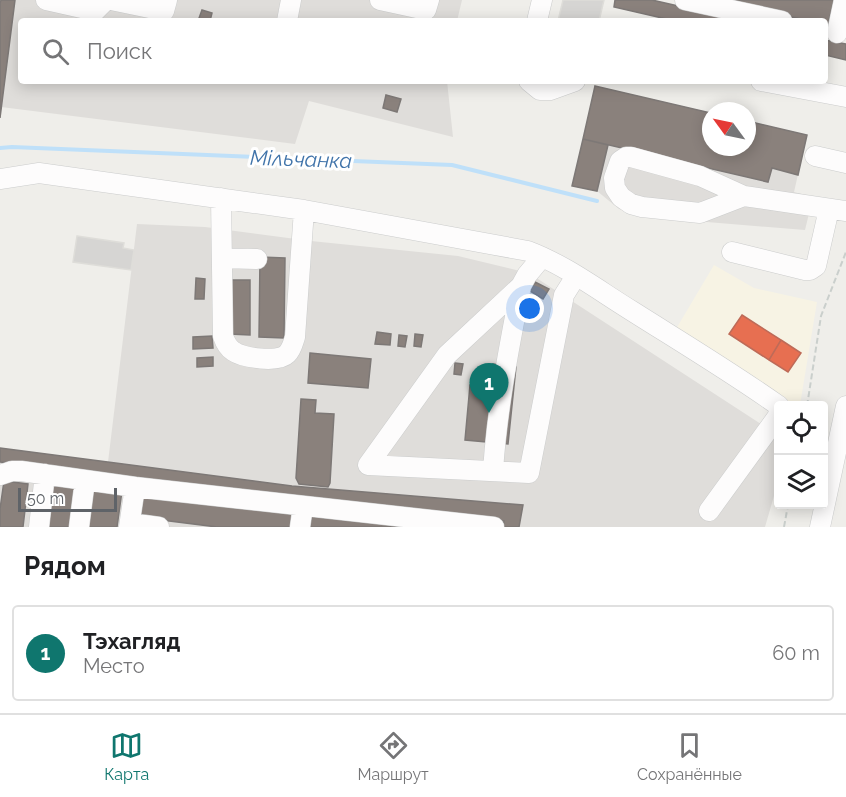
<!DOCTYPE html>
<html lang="ru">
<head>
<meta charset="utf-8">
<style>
	:root { --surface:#fff; --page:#f6f6f6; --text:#202124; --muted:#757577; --line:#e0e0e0; --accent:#0f766e }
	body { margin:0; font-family:Raleway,sans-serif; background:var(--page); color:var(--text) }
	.controls { position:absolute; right:18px; bottom:18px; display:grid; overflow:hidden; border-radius:6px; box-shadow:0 3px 15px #0003 }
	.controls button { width:54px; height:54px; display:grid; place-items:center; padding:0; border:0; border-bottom:2px solid var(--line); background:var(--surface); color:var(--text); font:30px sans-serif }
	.compass { position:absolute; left:702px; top:102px; width:54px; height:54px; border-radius:50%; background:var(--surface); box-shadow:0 3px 15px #0003; rotate:303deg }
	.scale { position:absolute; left:18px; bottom:15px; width:99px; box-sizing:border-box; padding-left:6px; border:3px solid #5f6368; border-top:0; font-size:16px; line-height:21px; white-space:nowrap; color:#5f6368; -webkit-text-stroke:4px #fff; paint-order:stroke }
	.you { position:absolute; left:530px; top:309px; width:21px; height:21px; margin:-15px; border:4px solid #fff; border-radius:50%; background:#1a73e8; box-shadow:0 0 0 9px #1a73e833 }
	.badge { display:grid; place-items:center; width:39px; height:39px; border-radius:50%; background:var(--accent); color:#fff; font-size:20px; font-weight:700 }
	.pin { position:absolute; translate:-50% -50px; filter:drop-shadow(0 2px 3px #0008) }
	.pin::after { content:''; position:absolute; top:32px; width:21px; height:18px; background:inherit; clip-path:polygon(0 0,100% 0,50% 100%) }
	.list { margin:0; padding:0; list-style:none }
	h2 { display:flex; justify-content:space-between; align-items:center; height:78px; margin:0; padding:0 24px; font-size:26px }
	h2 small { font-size:20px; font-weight:400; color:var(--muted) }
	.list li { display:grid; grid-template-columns:39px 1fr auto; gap:18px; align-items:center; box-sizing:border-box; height:96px; margin:0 12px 12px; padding:0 12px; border:2px solid var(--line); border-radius:6px }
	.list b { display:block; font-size:22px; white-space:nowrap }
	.list p { margin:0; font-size:20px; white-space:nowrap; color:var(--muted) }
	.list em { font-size:20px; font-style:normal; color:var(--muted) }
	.icon { flex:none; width:33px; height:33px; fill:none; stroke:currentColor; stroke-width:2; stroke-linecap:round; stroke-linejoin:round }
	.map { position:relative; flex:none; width:846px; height:527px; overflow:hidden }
	.search { position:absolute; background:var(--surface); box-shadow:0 3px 15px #0003; left:18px; right:18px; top:18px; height:66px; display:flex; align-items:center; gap:15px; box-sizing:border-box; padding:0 21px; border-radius:6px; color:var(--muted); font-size:22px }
	.sheet { height:186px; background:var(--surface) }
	nav { display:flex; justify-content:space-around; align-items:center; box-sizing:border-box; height:84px; border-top:2px solid var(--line); background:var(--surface); font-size:16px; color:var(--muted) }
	nav a { display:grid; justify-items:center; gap:3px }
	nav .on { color:var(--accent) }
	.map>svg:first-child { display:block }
	.commercial { fill:#f7f3e4 }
	.industrial { fill:#dfddda }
	.shops { fill:#e76f51; stroke:#be6b58; stroke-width:1.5 }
	.industry { fill:#8a817c; stroke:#7d7876; stroke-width:1.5 }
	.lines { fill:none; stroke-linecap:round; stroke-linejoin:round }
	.stream { stroke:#bfe0f9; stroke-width:4 }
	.building { fill:#d6d5d3; stroke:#deddd9; stroke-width:1.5 }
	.minor-casing { stroke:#cbcccc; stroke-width:21 }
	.path { stroke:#cacfcc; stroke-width:2; stroke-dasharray:6 3; stroke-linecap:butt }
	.minor { stroke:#fdfcfc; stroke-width:20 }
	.labels { text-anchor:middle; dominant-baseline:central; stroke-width:6; stroke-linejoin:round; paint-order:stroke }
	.water-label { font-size:21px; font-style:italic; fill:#4174aa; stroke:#fff }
</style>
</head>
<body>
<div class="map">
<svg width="846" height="527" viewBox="0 0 846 527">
	<rect width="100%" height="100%" fill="#efeeea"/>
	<!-- commercial -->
	<path class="commercial" d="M714,265l40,23 63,14 -17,103h-8l-116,-76z"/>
	<!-- industrial -->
	<path class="industrial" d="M0,0h462l-5,21h-436v60h426l6,56 -144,-36 -14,43 -294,-37 -1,11z
		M595,86l116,27v34h36v-26l60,14 -13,57 19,5 -8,33 -110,-9 -49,-6 -27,-6 -22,-18 -25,-5z
		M137,224l68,3 106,14 147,15 58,14 22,9 240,156v47l-13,45h-765v-79l108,14z"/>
	<!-- shops -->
	<path class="shops" d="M742,315l39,25 -12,20 -40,-26z
		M781,340l20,13 -13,19 -19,-12z"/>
	<!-- industry -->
	<path class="industry" d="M1,0h14l-15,118v-115z
		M615,0h37l92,21h-69l-61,-14z
		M713,0h121l-6,25 -3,-1v-3h-15z
		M202,10l10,3 -2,8h-12z
		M825,40l21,4v16l-21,-5z
		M595,86l116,27v34h36v-26l60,14 -9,40 -26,-7 -4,14 -185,-43z
		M386,95l15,4 -4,13 -14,-4z
		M583,139l25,6 -11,46 -25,-5z
		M260,257l25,1 -1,80 -25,-1z
		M196,278l9,1 -1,20h-9z
		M230,280h20v55l-21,-1z
		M535,282l14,7 -6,10 -13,-8z
		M377,332l14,2 -1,11 -15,-1z
		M415,334l8,1 -2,12 -7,-1z
		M399,335l8,1 -2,11 -7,-1z
		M212,336l1,12 -20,1v-12z
		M310,353l61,6 -3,29 -60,-5z
		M213,357v9l-16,1v-9z
		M455,363l8,1 -2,11 -7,-1z
		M493,364l23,3 -8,77 -43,-4 5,-55 13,1 1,-9 8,1z
		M301,399l15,1 -1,13 19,1 -4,69 -2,4 -29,-3 -3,-6z
		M0,448l292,38 231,19 -4,22h-16l1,-6 -504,-59z
		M4,481l24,3 -5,43h-23v-18z
		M51,483l29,4 -6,40h-29z
		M91,487l31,4 -5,36h-31z
		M142,497l152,16 -1,14h-76l-79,-10z
		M312,516l99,11h-102z"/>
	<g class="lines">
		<!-- stream -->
		<path class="stream" d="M0,148l12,-1 440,18 145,36"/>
	</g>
	<!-- building -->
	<path class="building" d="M563,0h41l-5,21h-41z
		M77,236l47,7 -1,5 11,2 -3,20 -58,-8z"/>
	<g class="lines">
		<defs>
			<path id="minor" d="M46,0l49,11 11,-11
				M111,0l53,11 3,-11
				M380,0l46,10 3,-10
				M685,0l97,21
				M287,21l4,-21
				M537,21l5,-21
				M837,33l7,-33
				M529,81l11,9h10l25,-9
				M761,81l85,16
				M815,156l31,7
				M0,179l39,-6 265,37 224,41c37,14 70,39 104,60 49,31 99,61 147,95
				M744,196l-44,17 -58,-6 -11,-3 -10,-7 -6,-9 -1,-10 6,-17 6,-4h5l69,19 44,20 102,15
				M221,198l2,138c2,6 4,11 10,15 10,7 45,12 54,3 5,-5 6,-11 8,-17l9,-127
				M732,252l73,18h5l6,-4 13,-57
				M542,257l-15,18 -6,11 -74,69 -79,110 161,8 35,-178 12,-19
				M222,258l35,1
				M493,471c4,-62 16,-124 28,-185
				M0,475l12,-4h9l114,16 359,40
				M709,511l69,-95
				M130,523l29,4
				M39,527l6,-53
				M79,527l6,-47
				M129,527l6,-40
				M300,527l3,-21
				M820,527l26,-121"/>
		</defs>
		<!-- minor casing -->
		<use href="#minor" class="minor-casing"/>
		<!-- path -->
		<path class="path" d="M807,406l14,-90 25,-64
			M784,527l4,-22"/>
		<!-- minor -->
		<use href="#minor" class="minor"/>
	</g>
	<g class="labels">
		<!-- water labels -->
		<g class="water-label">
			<text transform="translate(301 159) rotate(2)">Мільчанка</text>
		</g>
	</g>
</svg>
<div class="controls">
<button><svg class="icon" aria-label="locate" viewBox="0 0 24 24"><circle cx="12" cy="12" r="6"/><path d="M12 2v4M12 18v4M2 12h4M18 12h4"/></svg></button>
<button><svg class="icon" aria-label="layers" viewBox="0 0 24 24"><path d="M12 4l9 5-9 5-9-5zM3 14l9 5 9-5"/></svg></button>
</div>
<svg class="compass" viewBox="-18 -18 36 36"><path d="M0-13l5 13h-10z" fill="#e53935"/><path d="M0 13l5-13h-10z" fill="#757577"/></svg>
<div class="scale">50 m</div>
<div class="you"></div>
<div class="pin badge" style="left:489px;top:413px">1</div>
<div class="search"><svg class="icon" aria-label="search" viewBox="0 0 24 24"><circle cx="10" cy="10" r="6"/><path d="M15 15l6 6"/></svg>Поиск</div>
</div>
<section class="sheet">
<h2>Рядом<small></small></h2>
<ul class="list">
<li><span class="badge">1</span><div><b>Тэхагляд</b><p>Место</p></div><em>60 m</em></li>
</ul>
</section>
<nav>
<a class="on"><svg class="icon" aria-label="map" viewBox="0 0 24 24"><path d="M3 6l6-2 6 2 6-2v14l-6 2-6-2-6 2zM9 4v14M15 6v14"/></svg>Карта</a>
<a><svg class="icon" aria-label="directions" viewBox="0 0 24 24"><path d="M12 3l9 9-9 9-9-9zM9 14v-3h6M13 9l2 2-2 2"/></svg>Маршрут</a>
<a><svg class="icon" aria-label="saved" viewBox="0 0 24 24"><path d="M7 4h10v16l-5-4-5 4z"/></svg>Сохранённые</a>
</nav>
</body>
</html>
